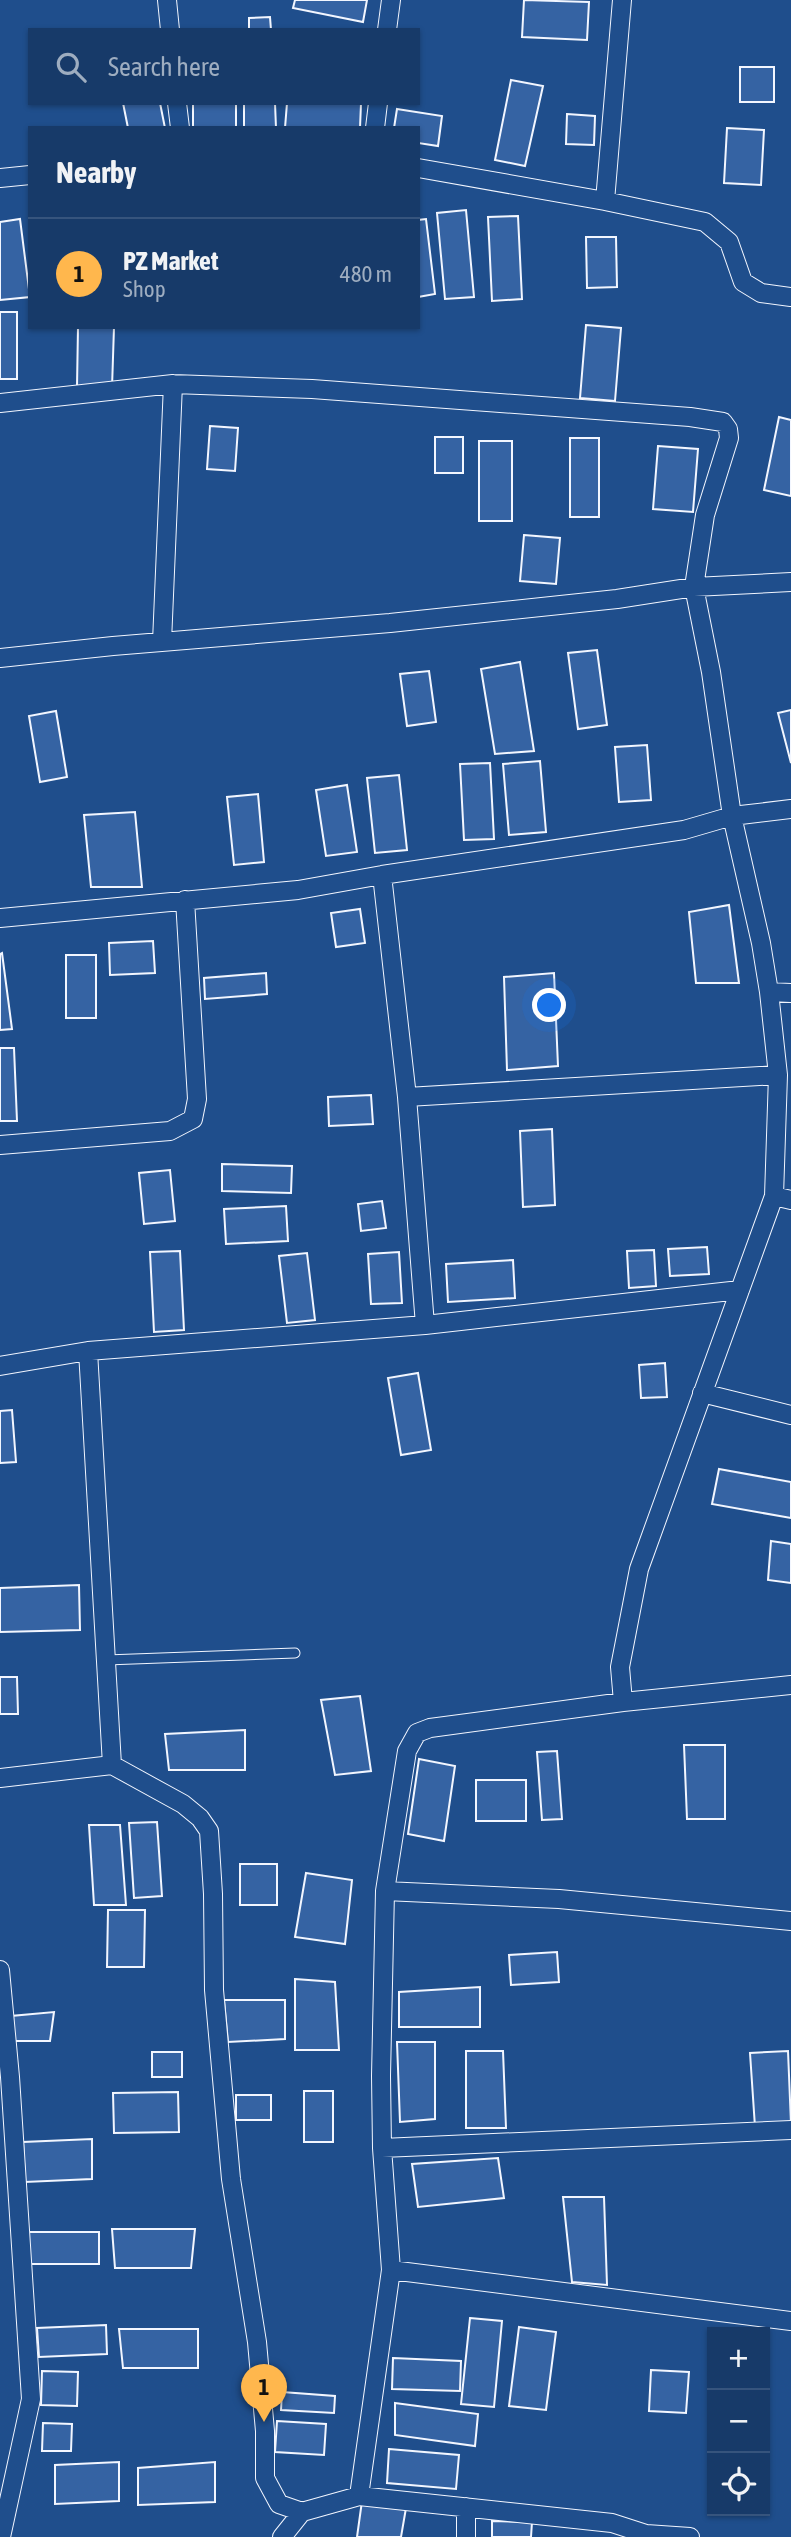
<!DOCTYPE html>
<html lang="en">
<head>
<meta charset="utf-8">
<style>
	:root { --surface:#173a69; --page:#244571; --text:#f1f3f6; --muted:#9eadc0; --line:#36547d; --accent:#ffb74d }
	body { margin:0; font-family:"Asap Condensed",sans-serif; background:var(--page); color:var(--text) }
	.controls { position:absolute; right:21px; bottom:21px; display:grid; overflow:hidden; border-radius:0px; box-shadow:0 2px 5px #0004 }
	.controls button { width:63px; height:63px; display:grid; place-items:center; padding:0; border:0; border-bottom:2px solid var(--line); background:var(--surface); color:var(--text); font:35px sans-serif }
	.you { position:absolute; left:550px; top:1006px; width:24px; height:24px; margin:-18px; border:5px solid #fff; border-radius:50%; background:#1a73e8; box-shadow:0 0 0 10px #1a73e833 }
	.badge { display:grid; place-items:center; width:46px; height:46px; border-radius:50%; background:var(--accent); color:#111; font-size:23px; font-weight:700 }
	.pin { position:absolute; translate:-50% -58px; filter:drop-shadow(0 2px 4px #0008) }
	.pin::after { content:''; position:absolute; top:37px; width:24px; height:21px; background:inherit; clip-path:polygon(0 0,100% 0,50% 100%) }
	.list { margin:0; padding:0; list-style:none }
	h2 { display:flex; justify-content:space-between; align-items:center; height:91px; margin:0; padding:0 28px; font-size:30px }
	h2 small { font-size:23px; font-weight:400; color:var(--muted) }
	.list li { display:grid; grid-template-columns:46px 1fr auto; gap:21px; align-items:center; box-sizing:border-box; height:112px; padding:0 28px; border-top:2px solid var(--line) }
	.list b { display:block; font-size:26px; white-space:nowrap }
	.list p { margin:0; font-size:23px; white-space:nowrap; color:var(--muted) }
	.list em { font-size:23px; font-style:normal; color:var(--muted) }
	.icon { flex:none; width:38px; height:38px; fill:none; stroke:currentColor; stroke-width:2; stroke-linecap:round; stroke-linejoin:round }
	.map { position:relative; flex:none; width:791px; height:2537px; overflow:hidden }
	.search { position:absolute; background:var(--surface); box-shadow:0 2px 5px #0004; left:28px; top:28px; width:392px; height:77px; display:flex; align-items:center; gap:18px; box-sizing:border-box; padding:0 24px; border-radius:0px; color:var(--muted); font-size:26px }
	.panel { position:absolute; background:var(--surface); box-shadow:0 2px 5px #0004; left:28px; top:126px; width:392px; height:203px; border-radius:0px }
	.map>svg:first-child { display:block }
	.building { fill:#3563a3; stroke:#f2f6ff; stroke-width:2 }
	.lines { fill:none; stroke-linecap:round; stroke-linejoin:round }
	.service-casing { stroke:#f2f6ff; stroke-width:11 }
	.minor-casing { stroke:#f2f6ff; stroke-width:20 }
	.service { stroke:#1f4e8c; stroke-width:9 }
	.minor { stroke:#1f4e8c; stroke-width:18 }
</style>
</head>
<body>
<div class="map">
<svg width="791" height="2537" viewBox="0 0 791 2537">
	<rect width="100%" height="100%" fill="#1f4e8c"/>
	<!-- building -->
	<path class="building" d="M295,0h72l-4,22 -70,-14z
		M524,0l65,2 -2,38 -65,-3z
		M270,17l1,13h-22v-12z
		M740,67h34v35h-34z
		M511,80l32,6 -18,80 -30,-6z
		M123,103h37l5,25h-37z
		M193,103h43v25h-43z
		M244,103h31l1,25h-32z
		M287,103h74l-1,25h-75z
		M397,109l45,7 -4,30 -20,-3v-15h-24z
		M567,114l28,2 -1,29 -28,-1z
		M727,128l37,2 -3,55 -37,-2z
		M466,210l8,87 -29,2 -8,-86z
		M518,216l4,83 -30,2 -4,-84z
		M20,219l10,78 -30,3v-78z
		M426,219l9,75 -17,3v-77z
		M586,237h30l1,50 -30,1z
		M0,312h17v67h-17z
		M586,325l35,3 -6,73 -35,-3z
		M78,327h36l-2,61 -35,-1z
		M779,417l12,3v76l-27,-6z
		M210,426l28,2 -3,43 -28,-2z
		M435,437h28v36h-28z
		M570,438h29v79h-29z
		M479,441h33v80h-33z
		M658,446l40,3 -5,63 -40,-3z
		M524,535l36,3 -4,46 -36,-3z
		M597,650l10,75 -29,4 -10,-76z
		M520,662l14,89 -39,3 -14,-85z
		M429,671l7,51 -29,4 -7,-52z
		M791,710v53l-13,-50z
		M56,711l11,66 -27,5 -11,-66z
		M647,745l4,55 -32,2 -4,-55z
		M540,761l6,71 -37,3 -6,-71z
		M490,763l4,76 -30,1 -4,-76z
		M399,775l8,75 -32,3 -8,-75z
		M347,785l10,67 -31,4 -10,-66z
		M258,794l6,68 -30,3 -7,-68z
		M135,812l7,75h-51l-7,-72z
		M729,905l10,78h-43l-7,-71z
		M360,909l5,34 -29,4 -5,-34z
		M153,941l2,32 -45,2 -1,-32z
		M2,953l10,76 -12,1v-76z
		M66,955h30v63h-30z
		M266,973l1,21 -62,5 -1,-21z
		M554,973l4,93 -51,4 -3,-93z
		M0,1048h14l3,73h-17z
		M371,1095l2,29 -44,2 -1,-29z
		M552,1129l3,76 -32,2 -3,-76z
		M222,1164l70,2 -1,27 -69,-2z
		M170,1170l5,51 -31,3 -5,-51z
		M382,1201l4,27 -25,3 -3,-27z
		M286,1206l2,35 -62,3 -2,-35z
		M707,1247l2,27 -39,2 -2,-27z
		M654,1250l2,36 -27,2 -2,-37z
		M180,1251l4,79 -30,2 -4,-80z
		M399,1252l3,51 -31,1 -3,-50z
		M307,1253l8,67 -28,3 -8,-67z
		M513,1260l2,38 -67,4 -2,-38z
		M665,1363l2,34 -26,1 -2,-33z
		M418,1373l13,77 -30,5 -13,-77z
		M12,1410l4,52 -16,1v-52z
		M719,1469l72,13v36l-79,-14z
		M771,1541l20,3v39l-23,-3z
		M79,1585l1,45 -80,2v-44z
		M0,1677h17l1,37h-18z
		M360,1696l11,75 -36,4 -14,-75z
		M245,1730v40h-76l-4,-36z
		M684,1745h41v74h-38z
		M557,1751l5,68 -20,1 -5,-68z
		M419,1759l36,7 -11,75 -36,-7z
		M476,1780h50v41h-50z
		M157,1822l5,74 -28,2 -5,-75z
		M89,1825h31l6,80h-32z
		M240,1864h37v41h-37z
		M306,1873l46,7 -7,64 -50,-7z
		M108,1910h37l-1,57h-37z
		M557,1952l2,30 -48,3 -2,-30z
		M295,1979l40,3 4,68h-44z
		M480,1987v40h-81v-35z
		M224,2000h61v39l-57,3z
		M54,2012l-4,29h-39v-25z
		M397,2042h38v77l-35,3z
		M466,2051h37l3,77h-40z
		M788,2051l3,73 -36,3 -5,-74z
		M152,2052h30v25h-30z
		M304,2091h29v51h-29z
		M178,2092l1,40 -65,1 -1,-40z
		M236,2095h35v25h-35z
		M92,2139v40l-67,3 -2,-40z
		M498,2158l6,40 -86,9 -6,-43z
		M563,2197h41l3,88 -35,-3z
		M112,2229h83l-4,39h-76z
		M27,2232h72v32h-72z
		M470,2318l32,3 -8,86 -33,-3z
		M106,2325l1,29 -68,3 -2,-29z
		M519,2327l37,5 -10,78 -37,-4z
		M119,2329h79v39h-75z
		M393,2358l68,3 -1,30 -68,-2z
		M651,2370l38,2 -3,41 -37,-2z
		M42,2371l36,1 -1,34 -36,-1z
		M282,2392l53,4 -1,17 -53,-3z
		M395,2403l83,11 -3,32 -80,-11z
		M277,2421l49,3 -2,31 -49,-3z
		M43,2423l29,1 -1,27h-29z
		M389,2449l70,6 -3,34 -69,-6z
		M119,2462v39l-64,3v-39z
		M215,2462v40l-77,3v-37z
		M362,2501l44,7 -5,29h-44z
		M492,2521l40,1 -1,15h-39z"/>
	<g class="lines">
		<defs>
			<path id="service" d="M106,1660l189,-7"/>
			<path id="minor" d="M167,0l3,30
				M387,30l4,-30
				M177,103l3,25
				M375,128l3,-25
				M418,168l187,33 100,21 24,20 14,40 18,11 30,4
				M0,178l30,-3
				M605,201l17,-201
				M0,403l173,-19 139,5 378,28 33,5 5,7 1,9 -24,77 -11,72 17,85 21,144 29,127 8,49 9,83 -4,121 -135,373 -19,98 3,35
				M162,642l11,-258
				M0,658l113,-12 277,-23 227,-24 77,-12 97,-5
				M382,875l25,222 18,228
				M0,918l298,-28 84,-15 302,-45 48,-14 59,-7
				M769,992l22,1
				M407,1097l371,-22
				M0,1145l170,-14 23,-12 4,-20 -12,-199
				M774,1196l17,4
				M88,1351l24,414
				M0,1366l88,-15 337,-26 315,-35
				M702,1393l89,22
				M0,1778l112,-13 71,39 17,14 9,13 4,63 1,96 17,189 26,163 8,89v47l14,26 23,8
				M385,1891l174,8 232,22
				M0,1970l10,107 21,322 -30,138
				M382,2148l409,-18
				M391,2270l400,51
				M359,2496l32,-226 -9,-122 -1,-72 4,-185 22,-140 10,-18 13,-5 193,-26 168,-17
				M282,2537l20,-25 57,-16 253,27 34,11 44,3
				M466,2537v-30"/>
		</defs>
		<!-- service casing -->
		<use href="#service" class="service-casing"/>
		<!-- minor casing -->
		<use href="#minor" class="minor-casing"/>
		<!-- service -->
		<use href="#service" class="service"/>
		<!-- minor -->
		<use href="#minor" class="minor"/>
	</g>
</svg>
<div class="controls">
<button>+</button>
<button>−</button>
<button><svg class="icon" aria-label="locate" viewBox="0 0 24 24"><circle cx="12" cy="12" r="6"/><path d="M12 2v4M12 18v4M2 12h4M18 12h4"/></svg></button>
</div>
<div class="you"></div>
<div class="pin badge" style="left:264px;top:2422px">1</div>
<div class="search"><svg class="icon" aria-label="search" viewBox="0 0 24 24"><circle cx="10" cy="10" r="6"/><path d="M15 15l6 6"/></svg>Search here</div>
<section class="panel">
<h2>Nearby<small></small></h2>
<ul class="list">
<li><span class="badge">1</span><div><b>PZ Market</b><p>Shop</p></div><em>480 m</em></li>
</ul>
</section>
</div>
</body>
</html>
